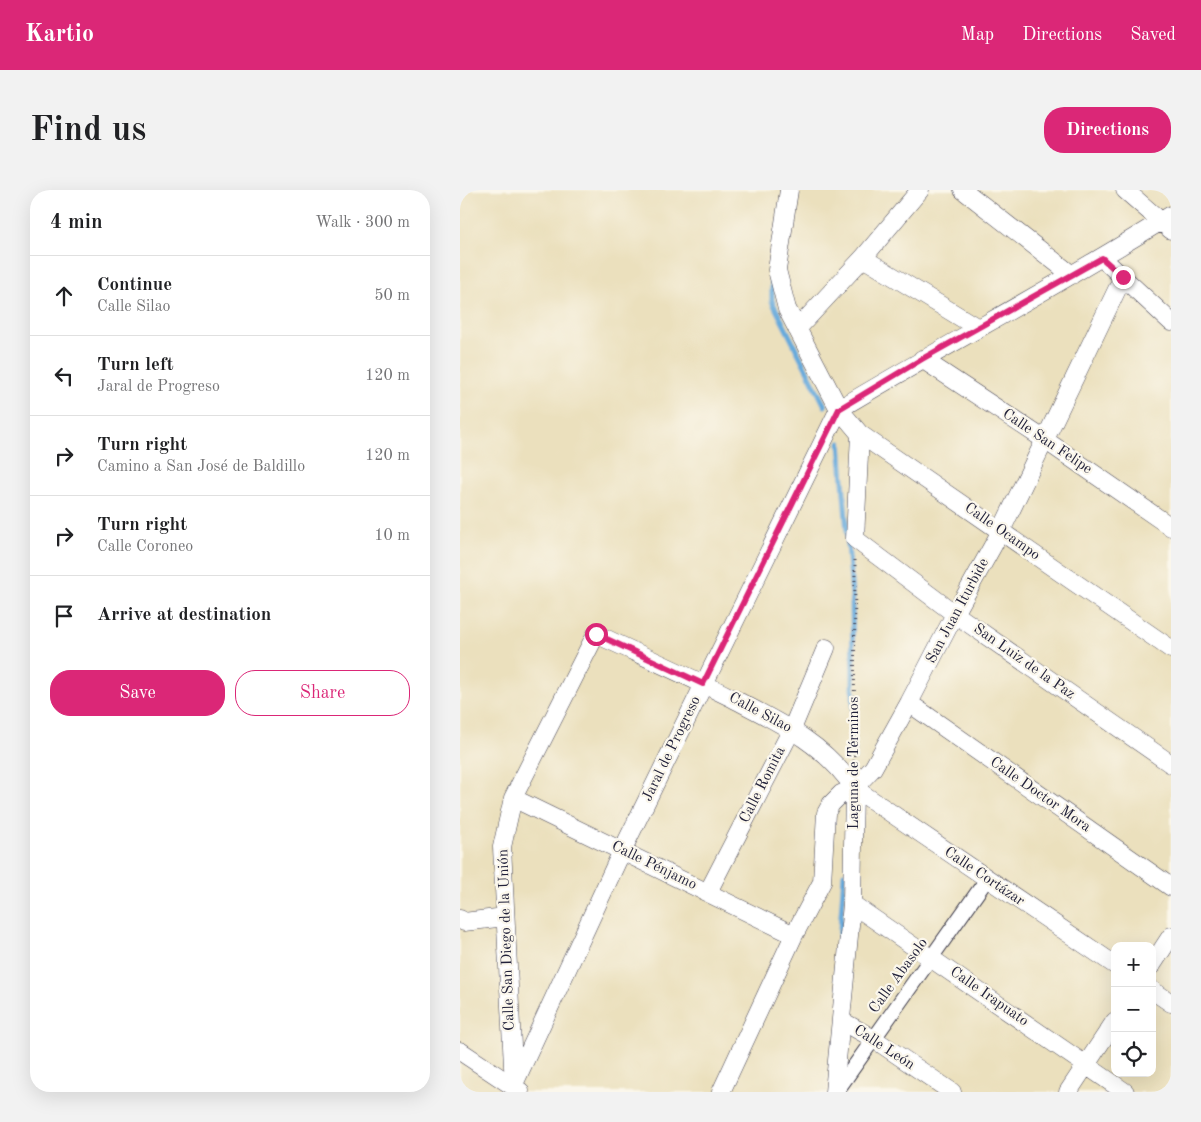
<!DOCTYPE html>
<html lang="en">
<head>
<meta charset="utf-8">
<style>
	:root { --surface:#fff; --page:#f2f2f2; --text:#202124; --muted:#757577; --line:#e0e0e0; --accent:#db2777 }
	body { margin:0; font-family:"Old Standard TT",serif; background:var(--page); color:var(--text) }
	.controls { position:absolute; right:15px; bottom:15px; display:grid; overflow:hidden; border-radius:10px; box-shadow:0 5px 20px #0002 }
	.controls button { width:45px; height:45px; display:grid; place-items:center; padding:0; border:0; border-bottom:1px solid var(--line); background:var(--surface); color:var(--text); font:25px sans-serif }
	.stop { position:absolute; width:15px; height:15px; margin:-11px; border:4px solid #db2777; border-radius:50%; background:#fff }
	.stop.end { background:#db2777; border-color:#fff; box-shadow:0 1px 5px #0008 }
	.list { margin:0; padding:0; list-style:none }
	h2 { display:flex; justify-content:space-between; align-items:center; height:65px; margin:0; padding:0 20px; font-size:21px }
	h2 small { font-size:16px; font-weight:400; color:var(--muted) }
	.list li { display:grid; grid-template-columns:32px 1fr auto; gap:15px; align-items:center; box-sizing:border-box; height:80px; padding:0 20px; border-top:1px solid var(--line) }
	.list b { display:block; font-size:19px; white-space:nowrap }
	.list p { margin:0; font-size:16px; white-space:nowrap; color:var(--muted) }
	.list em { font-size:16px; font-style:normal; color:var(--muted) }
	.actions { display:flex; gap:10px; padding:15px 20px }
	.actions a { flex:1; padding:11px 0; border:1px solid var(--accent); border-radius:20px; text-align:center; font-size:18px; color:var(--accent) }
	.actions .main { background:var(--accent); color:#fff }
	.icon { flex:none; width:28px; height:28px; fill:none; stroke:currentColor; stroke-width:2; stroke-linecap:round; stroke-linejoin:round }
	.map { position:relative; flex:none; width:711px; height:902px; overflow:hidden; border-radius:20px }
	header { display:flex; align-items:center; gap:30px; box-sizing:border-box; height:70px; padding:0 25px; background:var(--accent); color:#fff }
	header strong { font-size:24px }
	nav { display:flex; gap:28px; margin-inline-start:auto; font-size:18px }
	.intro { display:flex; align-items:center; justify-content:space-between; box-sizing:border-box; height:120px; padding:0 30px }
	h1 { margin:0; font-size:35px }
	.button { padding:12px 22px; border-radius:20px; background:var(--accent); color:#fff; font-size:18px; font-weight:700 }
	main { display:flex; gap:30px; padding:0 30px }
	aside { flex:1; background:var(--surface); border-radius:20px; box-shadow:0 5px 20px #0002 }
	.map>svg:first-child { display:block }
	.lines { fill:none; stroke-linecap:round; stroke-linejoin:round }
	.stream { stroke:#67aadb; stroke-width:5 }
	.pedestrian-casing { stroke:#403e4e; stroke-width:16 }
	.minor-casing { stroke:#403e4e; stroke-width:19 }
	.path { stroke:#403e4e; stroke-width:3; stroke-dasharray:1 4; stroke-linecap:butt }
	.pedestrian { stroke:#fff; stroke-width:14 }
	.minor { stroke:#fff; stroke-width:18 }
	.route { stroke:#db2777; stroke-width:6 }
	.labels { text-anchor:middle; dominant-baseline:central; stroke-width:4.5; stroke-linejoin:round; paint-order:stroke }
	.street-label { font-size:15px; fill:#22223b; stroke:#fbf7ec }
</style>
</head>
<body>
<header>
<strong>Kartio</strong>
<nav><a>Map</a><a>Directions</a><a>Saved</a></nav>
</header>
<div class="intro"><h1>Find us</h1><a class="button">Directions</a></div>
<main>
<aside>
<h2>4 min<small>Walk · 300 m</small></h2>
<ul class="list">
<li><svg class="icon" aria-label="ahead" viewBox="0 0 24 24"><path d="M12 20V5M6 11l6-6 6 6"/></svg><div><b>Continue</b><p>Calle Silao</p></div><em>50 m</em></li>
<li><svg class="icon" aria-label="left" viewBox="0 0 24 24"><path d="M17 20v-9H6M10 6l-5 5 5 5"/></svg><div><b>Turn left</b><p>Jaral de Progreso</p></div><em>120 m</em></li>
<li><svg class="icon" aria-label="right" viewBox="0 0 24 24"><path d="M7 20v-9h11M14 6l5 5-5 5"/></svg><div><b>Turn right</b><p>Camino a San José de Baldillo</p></div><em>120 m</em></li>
<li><svg class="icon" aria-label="right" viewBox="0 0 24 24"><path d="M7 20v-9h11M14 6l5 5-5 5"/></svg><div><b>Turn right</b><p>Calle Coroneo</p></div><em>10 m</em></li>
<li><svg class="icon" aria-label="arrive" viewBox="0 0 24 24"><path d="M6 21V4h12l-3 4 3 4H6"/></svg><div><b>Arrive at destination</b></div></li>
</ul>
<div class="actions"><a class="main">Save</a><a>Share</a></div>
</aside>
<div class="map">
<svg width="711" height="902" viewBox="0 0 711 902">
	<rect width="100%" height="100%" fill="#fbf7ec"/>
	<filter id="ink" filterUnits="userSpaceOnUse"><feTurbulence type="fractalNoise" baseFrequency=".02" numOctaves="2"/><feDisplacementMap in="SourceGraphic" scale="10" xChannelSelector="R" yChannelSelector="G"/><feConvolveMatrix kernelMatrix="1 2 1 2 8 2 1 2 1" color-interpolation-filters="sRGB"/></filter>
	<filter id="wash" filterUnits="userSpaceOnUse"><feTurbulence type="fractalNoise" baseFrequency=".0096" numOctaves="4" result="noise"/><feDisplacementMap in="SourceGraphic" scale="20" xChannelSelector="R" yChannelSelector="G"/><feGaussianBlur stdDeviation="1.12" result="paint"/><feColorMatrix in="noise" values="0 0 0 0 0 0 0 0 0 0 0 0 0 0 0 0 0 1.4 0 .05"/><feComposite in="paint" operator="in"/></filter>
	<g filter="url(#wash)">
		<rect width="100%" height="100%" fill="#ebe0bd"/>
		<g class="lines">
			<!-- stream -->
			<path class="stream" d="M312,90v21l53,105
				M380,253l12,152 2,163
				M377,782l7,-98"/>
		</g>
	</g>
	<g filter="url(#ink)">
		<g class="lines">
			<defs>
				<path id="pedestrian" d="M376,902l151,-213"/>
				<path id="minor" d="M329,0l-12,80 10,39 52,100 21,25 311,215
					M503,0l109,85
					M665,0l46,40
					M403,68l115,70
					M642,68l69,64
					M337,139l66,-71 57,-68
					M462,169l123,81 126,87
					M379,219c110,-66 224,-126 332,-194
					M400,244l-5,105 100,75 216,150
					M449,513l262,184
					M53,608l281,137
					M248,702l84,-163 34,-81
					M392,714l273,188
					M0,729l4,3 41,-5
					M692,775l19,-29
					M692,800l19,13
					M382,831l32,18 78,53
					M0,861l60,40
					M55,892l107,-231 217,-442
					M54,896l-12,-239 11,-49 83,-164c45,21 90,41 134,63 48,25 93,45 124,91l261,177
					M261,902l73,-157 28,-53 4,-69 5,-9 10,-10 13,-6 19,-20 36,-65 46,-89 46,-83 122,-254
					M374,902l18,-188 2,-116
					M608,902l47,-71"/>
			</defs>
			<!-- pedestrian casing -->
			<use href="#pedestrian" class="pedestrian-casing"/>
			<!-- minor casing -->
			<use href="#minor" class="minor-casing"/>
			<!-- path -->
			<path class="path" d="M394,571l1,-201"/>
			<!-- pedestrian -->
			<use href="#pedestrian" class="pedestrian"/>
			<!-- minor -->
			<use href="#minor" class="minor"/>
		</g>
	</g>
	<g class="lines" filter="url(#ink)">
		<!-- route -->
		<path class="route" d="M136,444l107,50 136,-275 83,-50 180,-101 21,19"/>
	</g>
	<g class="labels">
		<!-- street labels -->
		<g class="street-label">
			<text transform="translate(587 252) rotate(34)">Calle San Felipe</text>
			<text transform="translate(542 342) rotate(35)">Calle Ocampo</text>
			<text transform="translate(498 421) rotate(-62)">San Juan Iturbide</text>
			<text transform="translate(564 472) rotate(35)">San Luiz de la Paz</text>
			<text transform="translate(300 523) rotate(28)">Calle Silao</text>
			<text transform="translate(212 559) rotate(-64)">Jaral de Progreso</text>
			<text transform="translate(394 573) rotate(-90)">Laguna de Términos</text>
			<text transform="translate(303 595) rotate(-63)">Calle Romita</text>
			<text transform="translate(580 605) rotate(35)">Calle Doctor Mora</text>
			<text transform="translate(194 676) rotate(26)">Calle Pénjamo</text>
			<text transform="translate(524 687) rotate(34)">Calle Cortázar</text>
			<text transform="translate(47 750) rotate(-92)">Calle San Diego de la Unión</text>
			<text transform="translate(439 786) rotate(-54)">Calle Abasolo</text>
			<text transform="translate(529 807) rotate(35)">Calle Irapuato</text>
			<text transform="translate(424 858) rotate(33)">Calle León</text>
		</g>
	</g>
</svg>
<div class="controls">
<button>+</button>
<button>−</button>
<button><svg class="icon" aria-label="locate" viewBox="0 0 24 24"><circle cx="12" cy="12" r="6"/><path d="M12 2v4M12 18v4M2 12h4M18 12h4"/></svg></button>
</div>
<div class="stop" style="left:136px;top:444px"></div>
<div class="stop end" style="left:663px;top:87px"></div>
</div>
</main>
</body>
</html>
